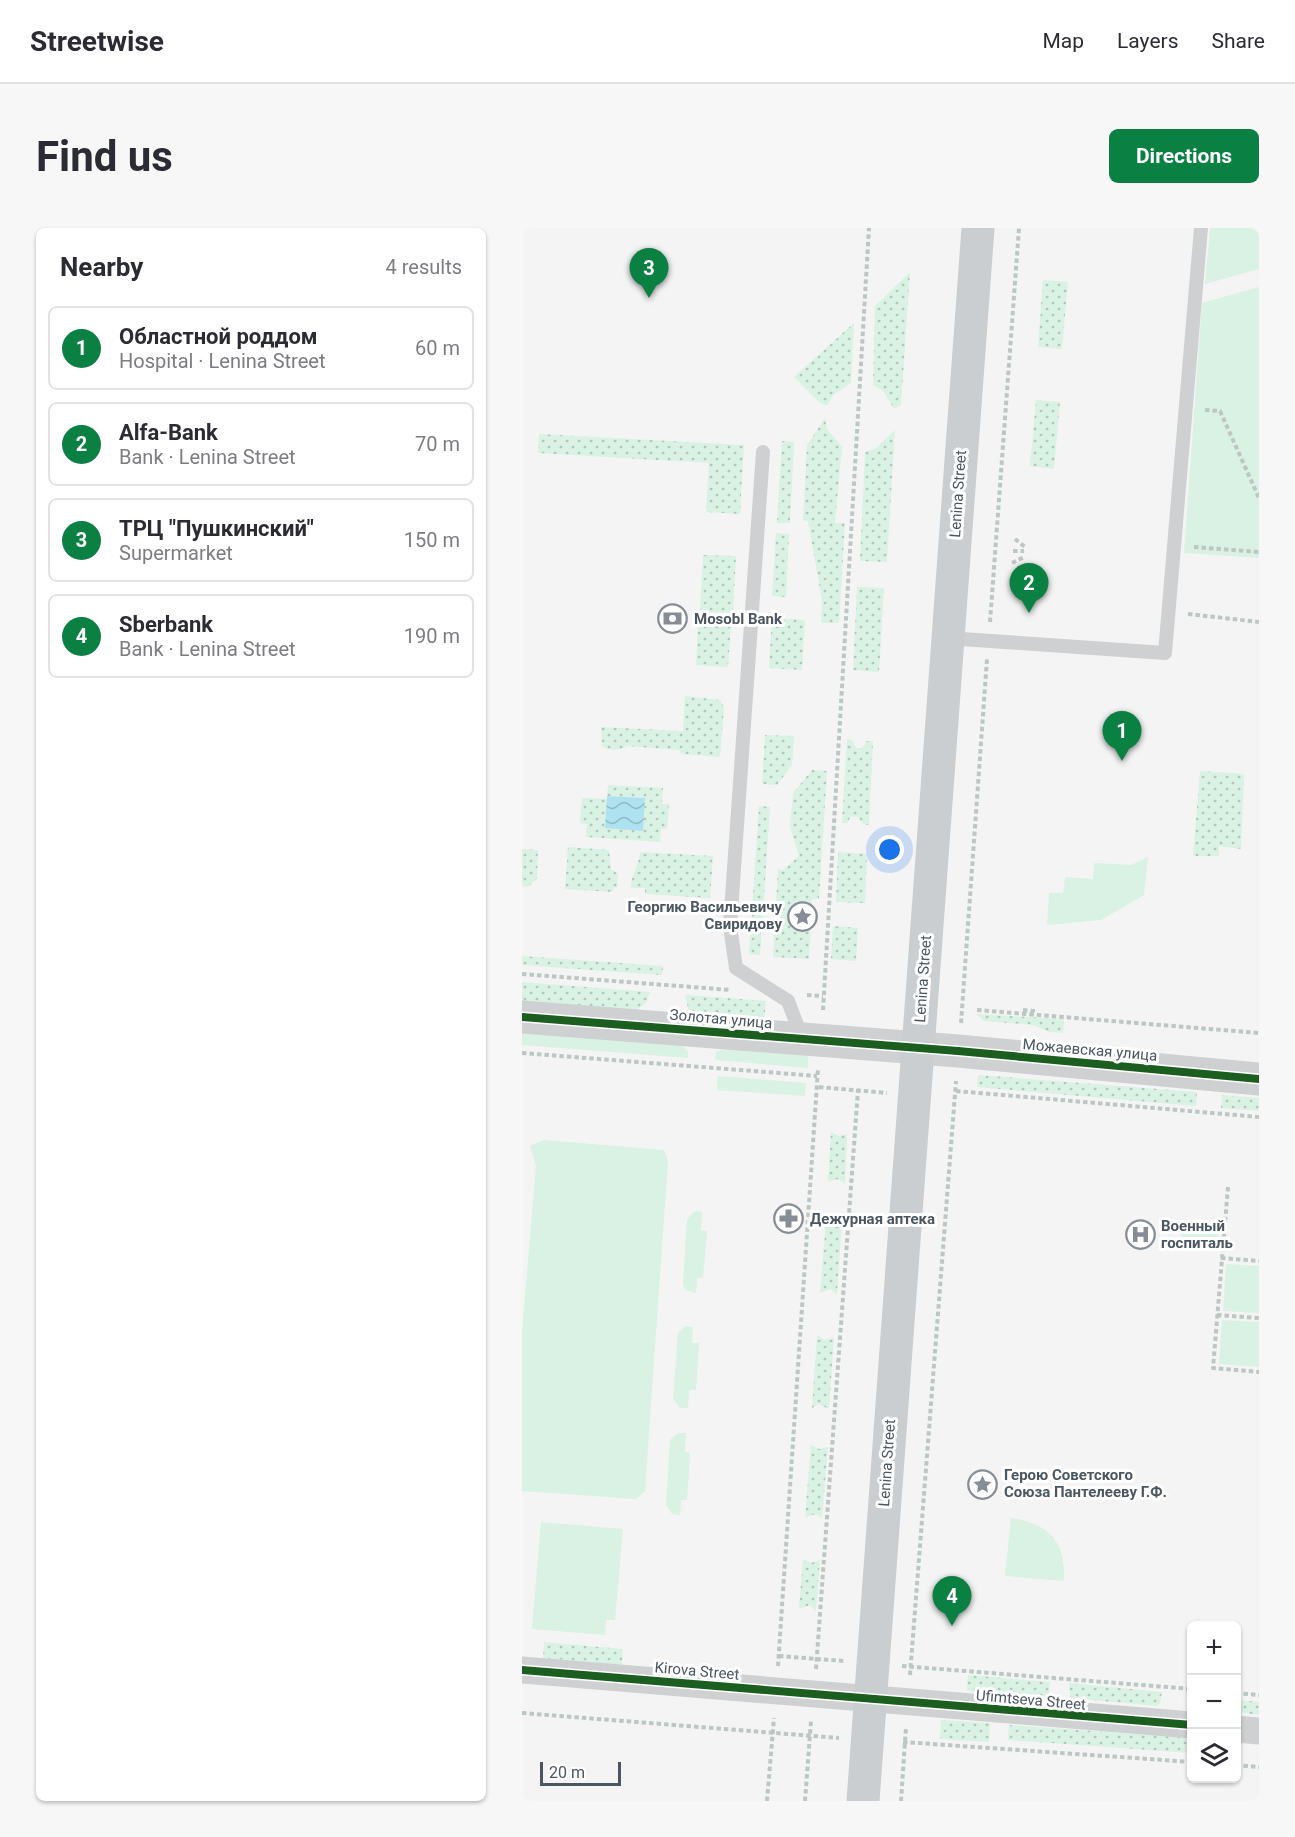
<!DOCTYPE html>
<html lang="en">
<head>
<meta charset="utf-8">
<style>
	:root { --surface:#fff; --page:#f7f7f7; --text:#2b2b33; --muted:#7c7c81; --line:#e1e1e2; --accent:#0b8043 }
	body { margin:0; font-family:Roboto,sans-serif; background:var(--page); color:var(--text) }
	.controls { position:absolute; right:18px; bottom:18px; display:grid; overflow:hidden; border-radius:9px; box-shadow:0 2px 4px #0004 }
	.controls button { width:54px; height:54px; display:grid; place-items:center; padding:0; border:0; border-bottom:2px solid var(--line); background:var(--surface); color:var(--text); font:30px sans-serif }
	.scale { position:absolute; left:18px; bottom:15px; width:81px; box-sizing:border-box; padding-left:6px; border:3px solid #4a5661; border-top:0; font-size:16px; line-height:21px; white-space:nowrap; color:#4a5661; -webkit-text-stroke:4px #fff; paint-order:stroke }
	.you { position:absolute; left:368px; top:622px; width:21px; height:21px; margin:-15px; border:4px solid #fff; border-radius:50%; background:#1a73e8; box-shadow:0 0 0 9px #1a73e833 }
	.badge { display:grid; place-items:center; width:39px; height:39px; border-radius:50%; background:var(--accent); color:#fff; font-size:20px; font-weight:700 }
	.pin { position:absolute; translate:-50% -50px; filter:drop-shadow(0 2px 3px #0008) }
	.pin::after { content:''; position:absolute; top:32px; width:21px; height:18px; background:inherit; clip-path:polygon(0 0,100% 0,50% 100%) }
	.list { margin:0; padding:0; list-style:none }
	h2 { display:flex; justify-content:space-between; align-items:center; height:78px; margin:0; padding:0 24px; font-size:26px }
	h2 small { font-size:20px; font-weight:400; color:var(--muted) }
	.list li { display:grid; grid-template-columns:39px 1fr auto; gap:18px; align-items:center; box-sizing:border-box; height:84px; margin:0 12px 12px; padding:0 12px; border:2px solid var(--line); border-radius:9px }
	.list b { display:block; font-size:22px; white-space:nowrap }
	.list p { margin:0; font-size:20px; white-space:nowrap; color:var(--muted) }
	.list em { font-size:20px; font-style:normal; color:var(--muted) }
	.icon { flex:none; width:33px; height:33px; fill:none; stroke:currentColor; stroke-width:2; stroke-linecap:round; stroke-linejoin:round }
	.map { position:relative; flex:none; width:737px; height:1573px; overflow:hidden; border-radius:9px }
	header { display:flex; align-items:center; gap:36px; box-sizing:border-box; height:84px; padding:0 30px; background:var(--surface); border-bottom:2px solid var(--line) }
	header strong { font-size:28px }
	nav { display:flex; gap:33px; margin-inline-start:auto; font-size:21px }
	.intro { display:flex; align-items:center; justify-content:space-between; box-sizing:border-box; height:144px; padding:0 36px }
	h1 { margin:0; font-size:42px }
	.button { padding:15px 27px; border-radius:9px; background:var(--accent); color:#fff; font-size:21px; font-weight:700 }
	main { display:flex; gap:36px; padding:0 36px }
	aside { flex:1; background:var(--surface); border-radius:9px; box-shadow:0 2px 4px #0004 }
	.map>svg:first-child { display:block }
	.grass { fill:url(#grass-dots) }
	.garden { fill:#d9f2e3 }
	.water { fill:url(#water-waves) }
	.lines { fill:none; stroke-linecap:round; stroke-linejoin:round }
	.path { stroke:#bcc7c4; stroke-width:4; stroke-dasharray:4.5 3; stroke-linecap:butt }
	.service { stroke:#ced0d2; stroke-width:14 }
	.minor { stroke:#ced0d2; stroke-width:27 }
	.tertiary { stroke:#ced0d2; stroke-width:33 }
	.primary { stroke:#caced1; stroke-width:33 }
	.cycleway-casing { stroke:#fff; stroke-width:11 }
	.cycleway { stroke:#1b5e20; stroke-width:8 }
	.labels { text-anchor:middle; dominant-baseline:central; stroke-width:6; stroke-linejoin:round; paint-order:stroke }
	.street-label { font-size:15px; fill:#4a5661; stroke:#fff }
	.poi-label { font-size:15px; font-weight:bold; fill:#4a5661; stroke:#fff; text-anchor:start }
</style>
</head>
<body>
<header>
<strong>Streetwise</strong>
<nav><a>Map</a><a>Layers</a><a>Share</a></nav>
</header>
<div class="intro"><h1>Find us</h1><a class="button">Directions</a></div>
<main>
<aside>
<h2>Nearby<small>4 results</small></h2>
<ul class="list">
<li><span class="badge">1</span><div><b>Областной роддом</b><p>Hospital · Lenina Street</p></div><em>60 m</em></li>
<li><span class="badge">2</span><div><b>Alfa-Bank</b><p>Bank · Lenina Street</p></div><em>70 m</em></li>
<li><span class="badge">3</span><div><b>ТРЦ &quot;Пушкинский&quot;</b><p>Supermarket</p></div><em>150 m</em></li>
<li><span class="badge">4</span><div><b>Sberbank</b><p>Bank · Lenina Street</p></div><em>190 m</em></li>
</ul>
</aside>
<div class="map">
<svg width="737" height="1573" viewBox="0 0 737 1573">
	<defs>
		<pattern id="grass-dots" width="8" height="8" patternUnits="userSpaceOnUse" patternTransform="scale(1.5)"><rect width="8" height="8" fill="#d9f2e3"/><path d="M2 2h.1M6 6h.1" fill="none" stroke="#b2c7bb" stroke-width="1.8" stroke-linecap="round"/></pattern>
		<pattern id="water-waves" width="16" height="10" patternUnits="userSpaceOnUse" patternTransform="scale(1.5)"><rect width="16" height="10" fill="#aee2f0"/><path d="M0 5q4-4 8 0t8 0" fill="none" stroke="#90bac6"/></pattern>
	</defs>
	<rect width="100%" height="100%" fill="#f4f4f4"/>
	<!-- grass -->
	<path class="grass" d="M388,44l-9,133 -7,4 -11,-18 -10,-6 2,-79z
		M521,52l25,2 -6,67 -24,-2z
		M332,95l-3,60 -18,12 -6,11 -8,-4 -25,-25z
		M514,172l24,2 -6,67 -24,-3z
		M303,190l2,11 15,18 -7,76h10l-6,100h-18l1,-22 -14,-80 -5,-1 4,-75z
		M373,202l-8,132 -27,-1 5,-109 11,-4z
		M17,206l205,11 -4,69 -34,-2 3,-49 -171,-10z
		M260,213l12,1 -4,81h-13z
		M254,305l13,1 -3,63 -14,-1z
		M181,327l33,1 -3,57 -33,-1z
		M335,359l27,1 -5,84 -26,-2z
		M250,390l33,2 -3,50 -33,-2z
		M176,396l33,2 -3,41 -32,-2z
		M163,468l35,4 4,8 -4,49 -38,-3 -3,-4 -52,-4c-7,5 -18,5 -25,0l-1,-19 82,4z
		M243,507l29,1 -2,29 -15,20 -15,-1z
		M325,511l5,1 4,8h6l5,-7h6l-4,84 -6,-1 -5,-7 -7,-1 -4,7h-5z
		M290,542l15,1 -8,128h-7l-3,60 -36,-2 5,-88 5,1 16,-14 -9,-29 3,-34z
		M678,543l44,3 -3,75 -22,-3v10h-26z
		M86,557l55,3 -1,16h7l-2,25h-6l-1,13 -74,-5 1,-13 -7,-1 2,-25 25,1 -2,29 40,-30 -38,-2z
		M237,578l11,1 -10,148 -11,-1z
		M46,619l41,3 2,19 7,5 -1,14 -3,-1 -1,5 -48,-3z
		M0,621l16,1 -1,28 -9,9 -6,-1z
		M118,624l73,4 -3,42 -65,-4v-6h-14c0,-15 8,-21 9,-36z
		M316,624l29,2 -2,49 -29,-1z
		M311,698l25,2 -2,33 -25,-2z
		M0,728l141,10 -1,9 -140,-10z
		M0,754l128,10 -4,11 -11,8 -113,-9z
		M163,767l81,6 -2,21 -67,-5 -9,-9z
		M454,786l88,5 -1,14 -14,-1 -16,-7 -49,-4z
		M456,847l219,17 -1,14 -219,-19z
		M700,867l37,3v13l-38,-3z
		M309,904l8,4 8,-2 -2,50 -7,-5 -10,3z
		M304,993l7,4 9,-3 -5,73 -6,-6 -11,4z
		M295,1107l8,5 9,-3 -5,72 -11,-5 -6,4z
		M289,1217l8,4 9,-2 -6,71 -6,-4 -11,3z
		M281,1331l8,4 9,-3 -4,51 -6,-6 -11,4z
		M22,1414l79,7 -1,16 -79,-7z
		M446,1447l82,7 -1,12 -6,4 -76,-7z
		M547,1455l93,9 -2,11 -3,3 -87,-8z
		M715,1472l22,2v13l-22,-3z
		M419,1492l49,3 -1,19 -49,-3z
		M487,1497l182,13v15l-183,-13z"/>
	<!-- garden -->
	<path class="garden" d="M688,0h49v41l-54,15z
		M737,59v271l-75,-5 18,-250z
		M626,629l-4,38 -43,25 -54,5 2,-32h14l2,-16 28,2 1,-16 37,2z
		M0,805l159,12 7,6v7l-166,-13z
		M201,821l85,6v13l-93,-8 1,-8z
		M196,848l88,7 -1,13 -88,-6z
		M22,912l120,10 4,11 -23,330 -9,8 -114,-8v-160l14,-165 -6,-20z
		M173,983l7,1 -1,18 6,1 -4,47h-6l-1,15 -11,-3 -2,-6 4,-65z
		M660,996l37,3 -2,24 -36,-3z
		M704,1036l33,2v47l-36,-2z
		M700,1092l37,2v45l-40,-3z
		M163,1098l8,1 -1,16h7l-3,47h-7l-1,18h-8l-7,-9 5,-66z
		M156,1205h8l-1,19 5,1 -3,47h-6l-1,15 -8,-1 -6,-9 4,-65z
		M489,1290c39,6 55,24 53,63l-59,-5z
		M19,1294l82,7 -8,91h-9l-1,15 -73,-6z"/>
	<!-- water -->
	<path class="water" d="M85,568l38,2 -2,33 -38,-3z"/>
	<g class="lines">
		<!-- path -->
		<path class="path" d="M683,182l15,1 39,87
			M493,311l10,8
			M672,319l65,5
			M491,323h11
			M490,335l12,-6
			M666,386l71,8
			M468,394l29,-394
			M0,746l209,16
			M285,767l16,1
			M301,782l46,-782
			M455,782l282,23
			M501,782l10,1v-4
			M439,795l26,-364
			M0,825l295,23
			M297,859l68,6
			M434,863l303,26
			M706,959l-15,181 46,4
			M699,1030l38,3
			M695,1087l42,3
			M257,1428l65,5
			M256,1438l40,-597
			M380,1438l290,23
			M294,1441l42,-579
			M388,1447l46,-594
			M714,1465l23,2
			M0,1485l317,25
			M381,1514l289,20
			M714,1537l23,2
			M245,1573l7,-83
			M283,1573l6,-80
			M379,1573l5,-74"/>
		<!-- service -->
		<path class="service" d="M241,224l-33,474 6,42 52,33 14,37
			M425,410l218,15 36,-425"/>
		<!-- minor -->
		<path class="minor" d="M0,1442l670,55
			M714,1501l23,2"/>
		<!-- tertiary -->
		<path class="tertiary" d="M0,789l436,34 301,28"/>
		<!-- primary -->
		<path class="primary" d="M341,1573l115,-1573"/>
		<defs>
			<path id="cycleway" d="M0,789l436,34 301,28
				M0,1442l670,55"/>
		</defs>
		<!-- cycleway casing -->
		<use href="#cycleway" class="cycleway-casing"/>
		<!-- cycleway -->
		<use href="#cycleway" class="cycleway"/>
	</g>
	<!-- icons -->
	<defs>
		<symbol id="bank-ring" viewBox="-11 -11 22 22"><circle r="9.5" fill="#fff" stroke="#868d94" stroke-width="1.5"/><path d="M-6-4H6V4H-6ZM0-2.3a2.3 2.3 0 1 0 0 4.6a2.3 2.3 0 1 0 0-4.6Z" fill="#868d94"/></symbol>
		<symbol id="sight-ring" viewBox="-11 -11 22 22"><circle r="9.5" fill="#fff" stroke="#868d94" stroke-width="1.5"/><path d="M0-6L1.8-2.2L6-1.7L2.9 1.2L3.7 5.4L0 3.3L-3.7 5.4L-2.9 1.2L-6-1.7L-1.8-2.2Z" fill="#868d94"/></symbol>
		<symbol id="pharmacy-ring" viewBox="-11 -11 22 22"><circle r="9.5" fill="#fff" stroke="#868d94" stroke-width="1.5"/><path d="M-2-6h4v4h4v4h-4v4h-4v-4h-4v-4h4Z" fill="#868d94"/></symbol>
		<symbol id="hospital-ring" viewBox="-11 -11 22 22"><circle r="9.5" fill="#fff" stroke="#868d94" stroke-width="1.5"/><path d="M-5-5h3v3.5h4V-5h3V5h-3V1.5h-4V5h-3Z" fill="#868d94"/></symbol>
	</defs>
	<g fill-rule="evenodd">
		<use href="#bank-ring" x="134" y="374" width="33" height="33"/>
		<use href="#sight-ring" x="264" y="672" width="33" height="33"/>
		<use href="#pharmacy-ring" x="250" y="974" width="33" height="33"/>
		<use href="#hospital-ring" x="602" y="990" width="33" height="33"/>
		<use href="#sight-ring" x="444" y="1240" width="33" height="33"/>
	</g>
	<g class="labels">
		<!-- street labels -->
		<g class="street-label">
			<text transform="translate(436 266) rotate(-86)">Lenina Street</text>
			<text transform="translate(401 751) rotate(-86)">Lenina Street</text>
			<text transform="translate(199 791) rotate(5)">Золотая улица</text>
			<text transform="translate(568 822) rotate(5)">Можаевская улица</text>
			<text transform="translate(365 1235) rotate(-86)">Lenina Street</text>
			<text transform="translate(175 1443) rotate(5)">Kirova Street</text>
			<text transform="translate(509 1472) rotate(5)">Ufimtseva Street</text>
		</g>
		<!-- poi labels -->
		<g class="poi-label">
			<text x="172" y="391">Mosobl Bank</text>
			<text x="260" y="679" text-anchor="end">Георгию Васильевичу<tspan x="260" dy="17">Свиридову</tspan></text>
			<text x="288" y="991">Дежурная аптека</text>
			<text x="639" y="998">Военный<tspan x="639" dy="17">госпиталь</tspan></text>
			<text x="482" y="1247">Герою Советского<tspan x="482" dy="17">Союза Пантелееву Г.Ф.</tspan></text>
		</g>
	</g>
</svg>
<div class="controls">
<button>+</button>
<button>−</button>
<button><svg class="icon" aria-label="layers" viewBox="0 0 24 24"><path d="M12 4l9 5-9 5-9-5zM3 14l9 5 9-5"/></svg></button>
</div>
<div class="scale">20 m</div>
<div class="you"></div>
<div class="pin badge" style="left:600px;top:533px">1</div>
<div class="pin badge" style="left:507px;top:385px">2</div>
<div class="pin badge" style="left:127px;top:70px">3</div>
<div class="pin badge" style="left:430px;top:1398px">4</div>
</div>
</main>
</body>
</html>
